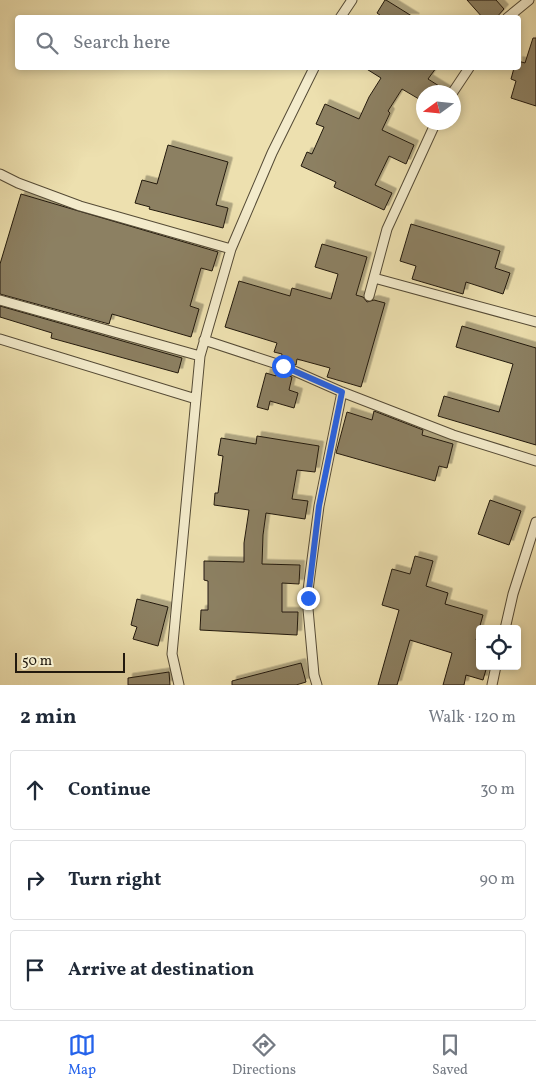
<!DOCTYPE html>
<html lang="en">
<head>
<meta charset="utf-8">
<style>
	:root { --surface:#fff; --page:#f2f2f3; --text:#1f2937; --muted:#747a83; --line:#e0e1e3; --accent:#2563eb }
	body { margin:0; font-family:Vollkorn,serif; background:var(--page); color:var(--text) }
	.controls { position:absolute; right:15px; bottom:15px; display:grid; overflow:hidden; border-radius:5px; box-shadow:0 2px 8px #0003 }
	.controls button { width:45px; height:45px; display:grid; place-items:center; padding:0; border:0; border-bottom:1px solid var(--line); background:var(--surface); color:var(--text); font:25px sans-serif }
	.compass { position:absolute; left:416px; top:85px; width:45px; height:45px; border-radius:50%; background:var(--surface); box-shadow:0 2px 8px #0003; rotate:255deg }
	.scale { position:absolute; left:15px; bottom:12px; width:110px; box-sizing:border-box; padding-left:5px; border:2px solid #22190e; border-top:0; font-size:14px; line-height:18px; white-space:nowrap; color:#22190e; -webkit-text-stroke:4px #f3ebcb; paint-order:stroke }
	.stop { position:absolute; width:15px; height:15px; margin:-11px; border:4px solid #2563eb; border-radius:50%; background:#fff }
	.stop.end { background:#2563eb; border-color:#fff; box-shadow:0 1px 5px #0008 }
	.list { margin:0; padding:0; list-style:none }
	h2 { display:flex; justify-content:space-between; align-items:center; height:65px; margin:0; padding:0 20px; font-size:21px }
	h2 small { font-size:16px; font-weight:400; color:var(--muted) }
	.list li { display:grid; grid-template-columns:32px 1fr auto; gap:15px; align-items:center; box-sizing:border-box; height:80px; margin:0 10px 10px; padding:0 10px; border:1px solid var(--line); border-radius:5px }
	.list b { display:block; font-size:19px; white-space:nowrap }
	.list em { font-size:16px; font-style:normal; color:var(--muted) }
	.icon { flex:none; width:28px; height:28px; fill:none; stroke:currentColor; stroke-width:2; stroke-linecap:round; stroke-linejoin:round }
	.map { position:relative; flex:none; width:536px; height:685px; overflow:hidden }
	.search { position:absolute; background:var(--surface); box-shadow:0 2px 8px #0003; left:15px; right:15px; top:15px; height:55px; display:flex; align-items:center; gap:12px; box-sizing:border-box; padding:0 18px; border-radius:5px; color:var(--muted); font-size:19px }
	.sheet { height:335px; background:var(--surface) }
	nav { display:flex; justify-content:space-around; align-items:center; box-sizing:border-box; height:70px; border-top:1px solid var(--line); background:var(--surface); font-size:14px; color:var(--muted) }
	nav a { display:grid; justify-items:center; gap:2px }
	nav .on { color:var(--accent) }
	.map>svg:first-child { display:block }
	.building { fill:#8c8062; stroke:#22190e; filter:url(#shadow) }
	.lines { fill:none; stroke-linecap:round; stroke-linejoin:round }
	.lane-casing { stroke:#554b36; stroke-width:11 }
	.lane { stroke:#f3ebcb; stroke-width:9 }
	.route { stroke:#2563eb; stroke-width:6 }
</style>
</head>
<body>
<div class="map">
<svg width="536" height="685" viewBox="0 0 536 685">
	<defs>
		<filter id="shadow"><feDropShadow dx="4.5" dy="-4.5" stdDeviation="0" flood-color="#0004"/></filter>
	</defs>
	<rect width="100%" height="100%" fill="#ede0af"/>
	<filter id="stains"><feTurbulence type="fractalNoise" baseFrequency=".004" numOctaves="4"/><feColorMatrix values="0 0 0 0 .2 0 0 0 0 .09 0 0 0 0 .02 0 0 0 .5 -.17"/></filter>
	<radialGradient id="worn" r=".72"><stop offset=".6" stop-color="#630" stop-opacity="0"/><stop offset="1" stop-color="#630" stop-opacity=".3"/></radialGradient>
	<!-- building -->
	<path class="building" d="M385,0h1l29,18h-31l-7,-5z
		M467,0h29l8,9 -8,9h-13z
		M533,38h3v68l-25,-8 5,-17 -5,-2 3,-11h4v-7l7,2z
		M365,68h71l-8,11 19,12v1h-23v10l-22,-13 -14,22 2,2 -8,17 32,15 -8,19 -17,-8 -14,29 17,8 -8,17 -50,-23 2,-5 -35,-16 6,-14 5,2 12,-27 -8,-3 9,-20 34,15 10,-22 12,-19z
		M168,145l60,17 -12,43 12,3 -5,20 -74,-19 1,-2 -15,-4 7,-23 15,4z
		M21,194l197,58 -6,19 -11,-3 -11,38 9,3 -8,28 -79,-23 -3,10 -109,-30v-30z
		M411,224l89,27 -5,17 15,5 -7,21 -37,-12 -3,12 -51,-15 4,-13 -16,-5z
		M322,244l45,13 -11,38 7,2 4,5 7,-2 11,3 -24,84 -34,-10 3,-9 -33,-9 -1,6 -15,-6 1,-5 -8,-2 3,-9 -52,-16 14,-46 51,15 2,-8 39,11 7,-25 -23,-7z
		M0,306l182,52 -4,15 -127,-35 1,-5 -52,-16z
		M462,326l74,22v97l-98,-29 6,-20 55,16 14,-48 -57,-17z
		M277,371l15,6 -3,13 9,3 -4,15 -24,-7 -2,9 -11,-3 9,-34 10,3z
		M374,411l49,19 -1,5 31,9 -6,24 -8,-2 -4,15 -99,-28 11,-41 25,8z
		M257,436l62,10 -4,26 -18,-2 -5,29 16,2 -3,18 -39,-6 -3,22 -1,29 38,1 -1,19 -17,-1v29h16l-1,23 -97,-5 1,-20h7v-29l-4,-1v-19l40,1v-19l5,-33 -35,-5 1,-12h3l5,-37 -5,-1 3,-17 35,6z
		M490,500l31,11 -12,34 -31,-11z
		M415,556l18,5 -7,25 22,7 -3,11 38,11 -7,25 4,1v25h7l-4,14 -17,-5 -2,10h-21l9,-32 -42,-13 -13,45h-19l21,-75 -17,-5 10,-36 18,5z
		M137,599l31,8 -10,39 -25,-7 4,-12 -6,-2z
		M301,663l5,19 -10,3h-64v-4z
		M169,672l1,13h-42v-7z"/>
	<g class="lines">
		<defs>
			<path id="lane" d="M340,18l12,-18
				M507,18l22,-18
				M453,92l16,-24
				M0,174l18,9 62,23 151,43
				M374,278l162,44
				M369,296l18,-67 49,-107
				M0,300l200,56
				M0,339l196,60
				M204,340l79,26 59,26 111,43 83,26
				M505,629l8,-35 23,-72
				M179,685l-7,-31 28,-298 31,-107 41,-96 42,-85
				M317,685l-3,-10 -7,-77 12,-92 23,-114
				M492,685l4,-19"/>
		</defs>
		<!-- lane casing -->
		<use href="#lane" class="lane-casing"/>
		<!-- lane -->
		<use href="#lane" class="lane"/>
	</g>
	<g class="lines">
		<!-- route -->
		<path class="route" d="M283,366l59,26 -23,114 -11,92"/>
	</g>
	<rect width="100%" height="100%" filter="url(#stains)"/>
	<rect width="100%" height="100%" fill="url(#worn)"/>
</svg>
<div class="controls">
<button><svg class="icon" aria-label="locate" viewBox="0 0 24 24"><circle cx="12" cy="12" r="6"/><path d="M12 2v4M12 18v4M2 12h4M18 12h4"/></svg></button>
</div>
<svg class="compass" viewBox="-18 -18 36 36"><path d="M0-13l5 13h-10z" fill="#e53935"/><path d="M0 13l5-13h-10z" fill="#747a83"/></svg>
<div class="scale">50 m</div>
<div class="stop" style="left:283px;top:366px"></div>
<div class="stop end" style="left:308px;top:598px"></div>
<div class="search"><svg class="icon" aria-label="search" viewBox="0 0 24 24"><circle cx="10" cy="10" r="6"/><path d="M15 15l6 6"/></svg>Search here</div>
</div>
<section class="sheet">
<h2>2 min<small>Walk · 120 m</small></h2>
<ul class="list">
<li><svg class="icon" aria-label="ahead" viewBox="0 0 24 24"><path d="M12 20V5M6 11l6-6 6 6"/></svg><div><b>Continue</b></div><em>30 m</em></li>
<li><svg class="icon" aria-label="right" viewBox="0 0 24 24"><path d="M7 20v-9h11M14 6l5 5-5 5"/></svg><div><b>Turn right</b></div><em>90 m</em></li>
<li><svg class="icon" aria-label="arrive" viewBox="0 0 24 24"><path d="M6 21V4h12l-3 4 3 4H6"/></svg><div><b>Arrive at destination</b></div></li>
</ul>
</section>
<nav>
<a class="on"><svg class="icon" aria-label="map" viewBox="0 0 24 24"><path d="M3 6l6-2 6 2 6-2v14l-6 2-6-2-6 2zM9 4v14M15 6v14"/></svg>Map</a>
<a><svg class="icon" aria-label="directions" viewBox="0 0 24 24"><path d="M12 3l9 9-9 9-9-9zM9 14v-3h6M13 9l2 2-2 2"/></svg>Directions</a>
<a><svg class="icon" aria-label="saved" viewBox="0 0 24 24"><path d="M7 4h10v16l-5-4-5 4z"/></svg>Saved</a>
</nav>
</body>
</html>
